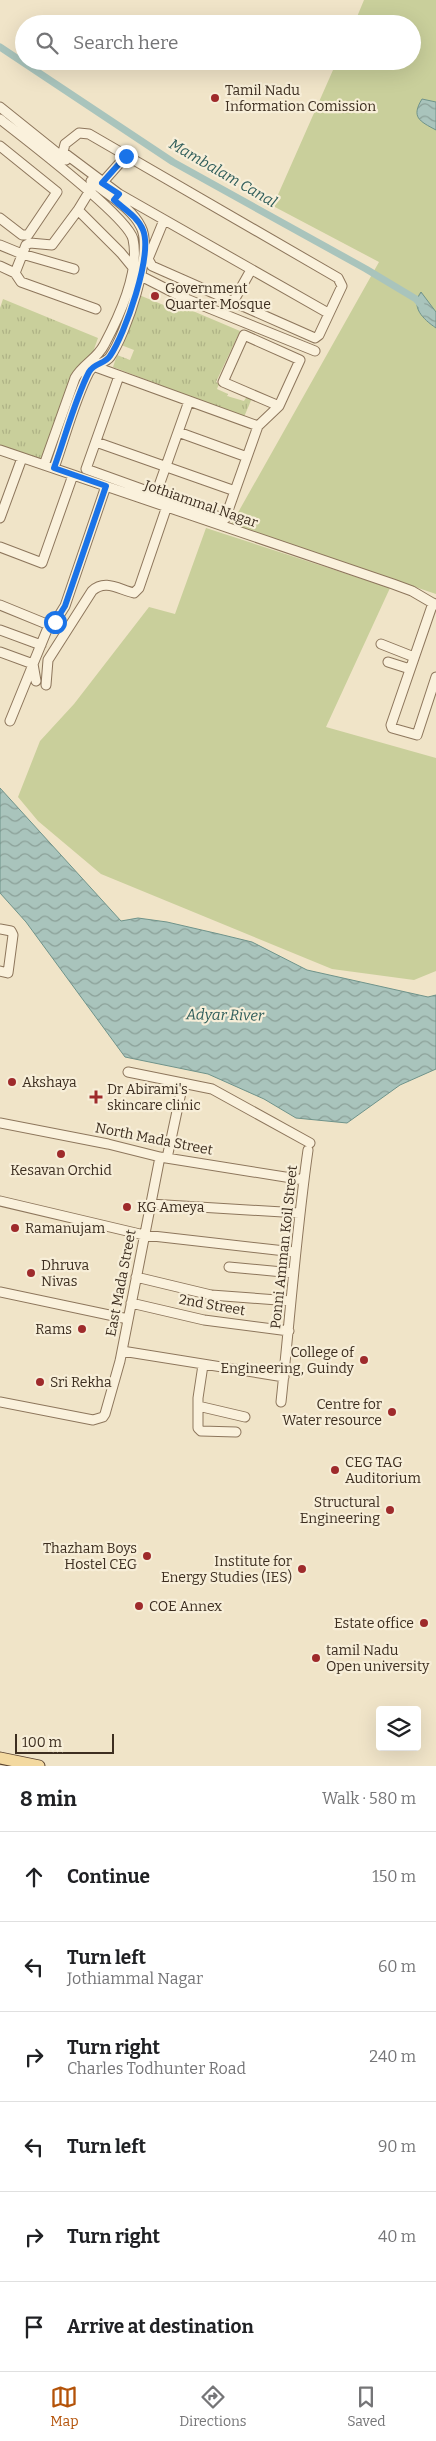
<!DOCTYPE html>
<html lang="en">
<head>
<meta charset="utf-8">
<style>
	:root { --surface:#fff; --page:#f2f2f2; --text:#202124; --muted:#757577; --line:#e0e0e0; --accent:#b45309 }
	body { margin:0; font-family:Bitter,serif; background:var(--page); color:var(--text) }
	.controls { position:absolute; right:15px; bottom:15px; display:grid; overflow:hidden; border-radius:5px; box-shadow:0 5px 20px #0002 }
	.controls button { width:45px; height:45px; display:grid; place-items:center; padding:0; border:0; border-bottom:1px solid var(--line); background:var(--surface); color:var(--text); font:25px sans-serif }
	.scale { position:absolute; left:15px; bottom:12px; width:99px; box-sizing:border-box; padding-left:5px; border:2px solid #3d2e20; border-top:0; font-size:14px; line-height:18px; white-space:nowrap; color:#3d2e20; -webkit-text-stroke:4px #f7eed8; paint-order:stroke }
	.stop { position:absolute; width:15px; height:15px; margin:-11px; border:4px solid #1a73e8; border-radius:50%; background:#fff }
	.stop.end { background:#1a73e8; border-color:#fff; box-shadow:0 1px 5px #0008 }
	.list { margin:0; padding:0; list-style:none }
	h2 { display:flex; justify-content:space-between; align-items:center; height:65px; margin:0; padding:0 20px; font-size:21px }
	h2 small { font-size:16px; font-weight:400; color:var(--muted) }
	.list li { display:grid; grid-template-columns:32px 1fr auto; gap:15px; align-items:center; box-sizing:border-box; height:90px; padding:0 20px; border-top:1px solid var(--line) }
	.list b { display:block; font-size:19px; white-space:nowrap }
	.list p { margin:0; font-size:16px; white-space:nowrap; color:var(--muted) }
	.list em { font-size:16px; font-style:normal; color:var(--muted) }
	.icon { flex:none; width:28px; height:28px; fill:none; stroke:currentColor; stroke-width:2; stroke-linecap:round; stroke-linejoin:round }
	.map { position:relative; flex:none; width:436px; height:1766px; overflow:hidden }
	.search { position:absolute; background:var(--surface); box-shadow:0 5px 20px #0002; left:15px; right:15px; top:15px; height:55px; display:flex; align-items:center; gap:12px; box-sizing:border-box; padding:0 18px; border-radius:28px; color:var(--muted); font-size:19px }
	.sheet { height:605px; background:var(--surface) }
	nav { display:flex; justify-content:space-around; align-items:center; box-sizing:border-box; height:70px; border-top:1px solid var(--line); background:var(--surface); font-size:14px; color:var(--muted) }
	nav a { display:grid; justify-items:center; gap:2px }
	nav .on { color:var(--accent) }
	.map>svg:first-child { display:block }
	.grass { fill:#c9cf9b }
	.park { fill:url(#park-tufts) }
	.water { fill:url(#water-waves); stroke:#6f938a }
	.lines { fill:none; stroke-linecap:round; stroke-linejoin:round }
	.canal { stroke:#a9c4bc; stroke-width:7 }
	.minor-casing { stroke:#8d765c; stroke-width:11 }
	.major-casing { stroke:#5b4430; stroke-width:13 }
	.minor { stroke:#faf1dc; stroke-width:9 }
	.major { stroke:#f3d9a0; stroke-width:11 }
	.route { stroke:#1a73e8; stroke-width:6 }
	.poi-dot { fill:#9e2a2b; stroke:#f7eed8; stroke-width:2 }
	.labels { text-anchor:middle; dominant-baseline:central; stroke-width:4.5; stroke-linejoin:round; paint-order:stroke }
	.poi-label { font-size:14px; fill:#3d2e20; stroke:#f7eed8; text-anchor:start }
	.street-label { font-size:14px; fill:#3d2e20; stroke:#f7eed8 }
	.water-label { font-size:15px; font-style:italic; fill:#2f5d5a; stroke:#f7eed8 }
</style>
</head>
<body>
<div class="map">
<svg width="436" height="1766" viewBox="0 0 436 1766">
	<defs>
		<pattern id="park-tufts" width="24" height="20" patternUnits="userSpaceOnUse" patternTransform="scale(1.25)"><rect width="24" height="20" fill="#c9cf9b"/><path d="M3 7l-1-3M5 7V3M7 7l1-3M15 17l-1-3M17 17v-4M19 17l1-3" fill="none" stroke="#aeb285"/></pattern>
		<pattern id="water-waves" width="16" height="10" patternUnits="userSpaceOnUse" patternTransform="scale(1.25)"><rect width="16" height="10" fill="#a9c4bc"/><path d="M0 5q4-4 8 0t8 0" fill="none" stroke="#8ba098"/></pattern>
	</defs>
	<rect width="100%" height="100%" fill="#f0e4c8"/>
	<!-- grass -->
	<path class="grass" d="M364,0h72v594l-205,-69 148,-263 -106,-56 64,-145h75v-37h-58z
		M206,528l184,60 -64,139 110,31v213l-22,9 -82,-11 -231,-95 -63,-53 -20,-24 22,-56 34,-37 75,-97 26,7z"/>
	<!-- park -->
	<path class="park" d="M139,295l32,13 3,-5 66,28 -24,51 3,2 -2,5 11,5 -1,2 17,5 3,-5 5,2 -8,19 -131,-50 4,-12 13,5 4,-10 -13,-5z
		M3,299l95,39 -45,127 -53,-20v-137z"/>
	<!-- water -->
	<path class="water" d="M422,99l14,3v28c-17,-9 -25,-13 -14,-31z
		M421,292l15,20v16c-13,-9 -26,-21 -15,-36z
		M0,788l121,133 17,-3 29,4 52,12 33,8 55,28 121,27 8,-2v74l-36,16 -53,38 -51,-5 -32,-19 -56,-25 -83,-17 -99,-135 -26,-29z"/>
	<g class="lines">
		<!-- canal -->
		<path class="canal" d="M0,47l173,115 193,107 50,30 5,6"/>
		<defs>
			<path id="minor" d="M0,107l66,53
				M0,119c24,19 127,97 133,120 7,32 -14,78 -29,106 -7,14 -21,19 -29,33l-31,87
				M0,146l57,46 -29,43h-6l-22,-17
				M102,183l24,-27
				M92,187l-14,23 43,43 18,22 45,23 131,53
				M119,194l-56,-42 2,-8 14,-11 10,1 249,144 4,8 -23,49 -4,3 -163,-72 -4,-7 16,-39
				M115,199l4,-5 209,119
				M78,210l-26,35 -22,-2 -4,2 -11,28 6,9 75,27
				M0,245l22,9 52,15
				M0,266l15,7
				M233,302l18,-32
				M93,366l165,60
				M119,376l-33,93 139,50 33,-93 21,-20 21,-46 -56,-25 -21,47 56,24
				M178,432l69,25
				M96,442l139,49
				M0,450l393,134 19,7 24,14
				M54,468c11,-30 20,-67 35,-96 5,-9 16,-8 21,-15 16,-23 44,-105 31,-130 -9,-19 -34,-33 -50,-46
				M156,494l33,-93
				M0,518l22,-60
				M0,547l42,16 31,-88
				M433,603l-42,122 1,3 25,7 19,-58
				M0,605l49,20 -16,39
				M49,625l6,-3 10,-16 41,-120
				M0,630l41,15
				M381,644l33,13
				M0,652l33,12 3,17
				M388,662l22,7
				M46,685l2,-25 44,-69c13,-12 26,-2 42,2l5,-5 28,-82
				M10,721l22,-54
				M0,929l11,2 2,4 -5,38 -8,-2
				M128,1072l84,17 98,54
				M0,1123l108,21 52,13 144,23
				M167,1158l16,-75
				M0,1201l144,34 150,17
				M150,1204l149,9
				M229,1267l64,6
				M136,1277l75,18 80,6
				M0,1292l128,27
				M131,1303l73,17 85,11
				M122,1351l162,26
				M203,1365l-5,33v30l3,3 35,1
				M0,1402l93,18 10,-3 2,-3 15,-53 40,-204
				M281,1402c9,-84 15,-168 27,-252
				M198,1406l47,11"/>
			<path id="major" d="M0,1758l39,8"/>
		</defs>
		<!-- minor casing -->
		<use href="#minor" class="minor-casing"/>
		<!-- major casing -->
		<use href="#major" class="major-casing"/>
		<!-- minor -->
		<use href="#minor" class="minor"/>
		<!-- major -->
		<use href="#major" class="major"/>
	</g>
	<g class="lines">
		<!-- route -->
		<path class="route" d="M55,622l10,-16 41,-120 -52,-18c11,-30 21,-69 35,-96 5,-9 16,-8 21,-16 15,-22 43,-101 33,-126 -5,-13 -19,-21 -29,-30l5,-6 -17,-11 24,-27"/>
	</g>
	<!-- markers -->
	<g class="poi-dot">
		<circle cx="215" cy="98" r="5"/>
		<circle cx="155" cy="296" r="5"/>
		<circle cx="12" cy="1082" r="5"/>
		<path d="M93.5 1089.5h5v5h5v5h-5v5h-5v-5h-5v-5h5z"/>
		<circle cx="61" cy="1154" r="5"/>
		<circle cx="127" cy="1207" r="5"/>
		<circle cx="15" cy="1228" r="5"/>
		<circle cx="31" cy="1273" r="5"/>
		<circle cx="82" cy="1329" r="5"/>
		<circle cx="364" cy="1360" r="5"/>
		<circle cx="40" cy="1382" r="5"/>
		<circle cx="392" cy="1412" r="5"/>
		<circle cx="335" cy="1470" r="5"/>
		<circle cx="390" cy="1510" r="5"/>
		<circle cx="147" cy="1556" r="5"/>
		<circle cx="302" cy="1569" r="5"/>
		<circle cx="139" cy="1606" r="5"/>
		<circle cx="424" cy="1623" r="5"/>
		<circle cx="316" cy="1658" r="5"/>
	</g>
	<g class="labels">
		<!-- poi labels -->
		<g class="poi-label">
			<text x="225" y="90">Tamil Nadu<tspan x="225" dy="16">Information Comission</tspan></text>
			<text x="165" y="288">Government<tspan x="165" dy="16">Quarter Mosque</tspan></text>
			<text x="22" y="1082">Akshaya</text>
			<text x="107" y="1089">Dr Abirami's<tspan x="107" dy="16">skincare clinic</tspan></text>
			<text x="61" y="1170" text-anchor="middle">Kesavan Orchid</text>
			<text x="137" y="1207">KG Ameya</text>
			<text x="25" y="1228">Ramanujam</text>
			<text x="41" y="1265">Dhruva<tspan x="41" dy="16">Nivas</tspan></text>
			<text x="72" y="1329" text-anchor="end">Rams</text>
			<text x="354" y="1352" text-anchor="end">College of<tspan x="354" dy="16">Engineering, Guindy</tspan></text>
			<text x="50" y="1382">Sri Rekha</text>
			<text x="382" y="1404" text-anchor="end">Centre for<tspan x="382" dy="16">Water resource</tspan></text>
			<text x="345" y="1462">CEG TAG<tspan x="345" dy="16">Auditorium</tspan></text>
			<text x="380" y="1502" text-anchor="end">Structural<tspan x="380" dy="16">Engineering</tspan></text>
			<text x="137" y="1548" text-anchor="end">Thazham Boys<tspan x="137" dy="16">Hostel CEG</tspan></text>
			<text x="292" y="1561" text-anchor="end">Institute for<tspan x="292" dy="16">Energy Studies (IES)</tspan></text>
			<text x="149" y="1606">COE Annex</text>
			<text x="414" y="1623" text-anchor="end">Estate office</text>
			<text x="326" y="1650">tamil Nadu<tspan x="326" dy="16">Open university</tspan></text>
		</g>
		<!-- street labels -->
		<g class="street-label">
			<text transform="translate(201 504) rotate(19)">Jothiammal Nagar</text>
			<text transform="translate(154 1139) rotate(11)">North Mada Street</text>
			<text transform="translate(284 1247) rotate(-84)">Ponni Amman Koil Street</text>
			<text transform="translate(121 1283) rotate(-79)">East Mada Street</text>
			<text transform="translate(212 1305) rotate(10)">2nd Street</text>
		</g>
		<!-- water labels -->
		<g class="water-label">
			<text transform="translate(223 173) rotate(30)">Mambalam Canal</text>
			<text transform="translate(225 1015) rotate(1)">Adyar River</text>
		</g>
	</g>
</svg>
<div class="controls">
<button><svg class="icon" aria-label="layers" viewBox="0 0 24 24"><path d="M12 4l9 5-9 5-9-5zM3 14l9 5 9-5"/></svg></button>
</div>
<div class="scale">100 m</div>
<div class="stop" style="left:55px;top:622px"></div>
<div class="stop end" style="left:126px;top:156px"></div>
<div class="search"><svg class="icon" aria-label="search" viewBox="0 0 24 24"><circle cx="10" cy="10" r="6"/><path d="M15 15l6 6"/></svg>Search here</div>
</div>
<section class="sheet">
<h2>8 min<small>Walk · 580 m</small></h2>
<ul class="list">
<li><svg class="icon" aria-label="ahead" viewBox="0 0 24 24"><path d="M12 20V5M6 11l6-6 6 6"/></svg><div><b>Continue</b></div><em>150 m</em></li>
<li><svg class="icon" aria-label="left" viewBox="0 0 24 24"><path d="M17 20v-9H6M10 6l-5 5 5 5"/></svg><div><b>Turn left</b><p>Jothiammal Nagar</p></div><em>60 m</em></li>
<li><svg class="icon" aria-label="right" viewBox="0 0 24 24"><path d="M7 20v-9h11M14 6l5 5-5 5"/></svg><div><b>Turn right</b><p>Charles Todhunter Road</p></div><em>240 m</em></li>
<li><svg class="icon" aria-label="left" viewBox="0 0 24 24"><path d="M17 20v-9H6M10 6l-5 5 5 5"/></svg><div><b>Turn left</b></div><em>90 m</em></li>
<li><svg class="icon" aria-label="right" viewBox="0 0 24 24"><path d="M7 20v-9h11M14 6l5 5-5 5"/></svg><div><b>Turn right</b></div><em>40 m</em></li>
<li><svg class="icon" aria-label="arrive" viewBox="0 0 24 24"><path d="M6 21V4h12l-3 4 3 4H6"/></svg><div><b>Arrive at destination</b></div></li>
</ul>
</section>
<nav>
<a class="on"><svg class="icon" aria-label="map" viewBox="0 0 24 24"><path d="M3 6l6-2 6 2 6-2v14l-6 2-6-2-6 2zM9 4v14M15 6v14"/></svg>Map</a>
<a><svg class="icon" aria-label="directions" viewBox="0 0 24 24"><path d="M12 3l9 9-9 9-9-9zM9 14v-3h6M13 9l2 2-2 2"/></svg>Directions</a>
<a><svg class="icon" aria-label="saved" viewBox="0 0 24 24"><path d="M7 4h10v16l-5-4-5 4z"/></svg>Saved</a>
</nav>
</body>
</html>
